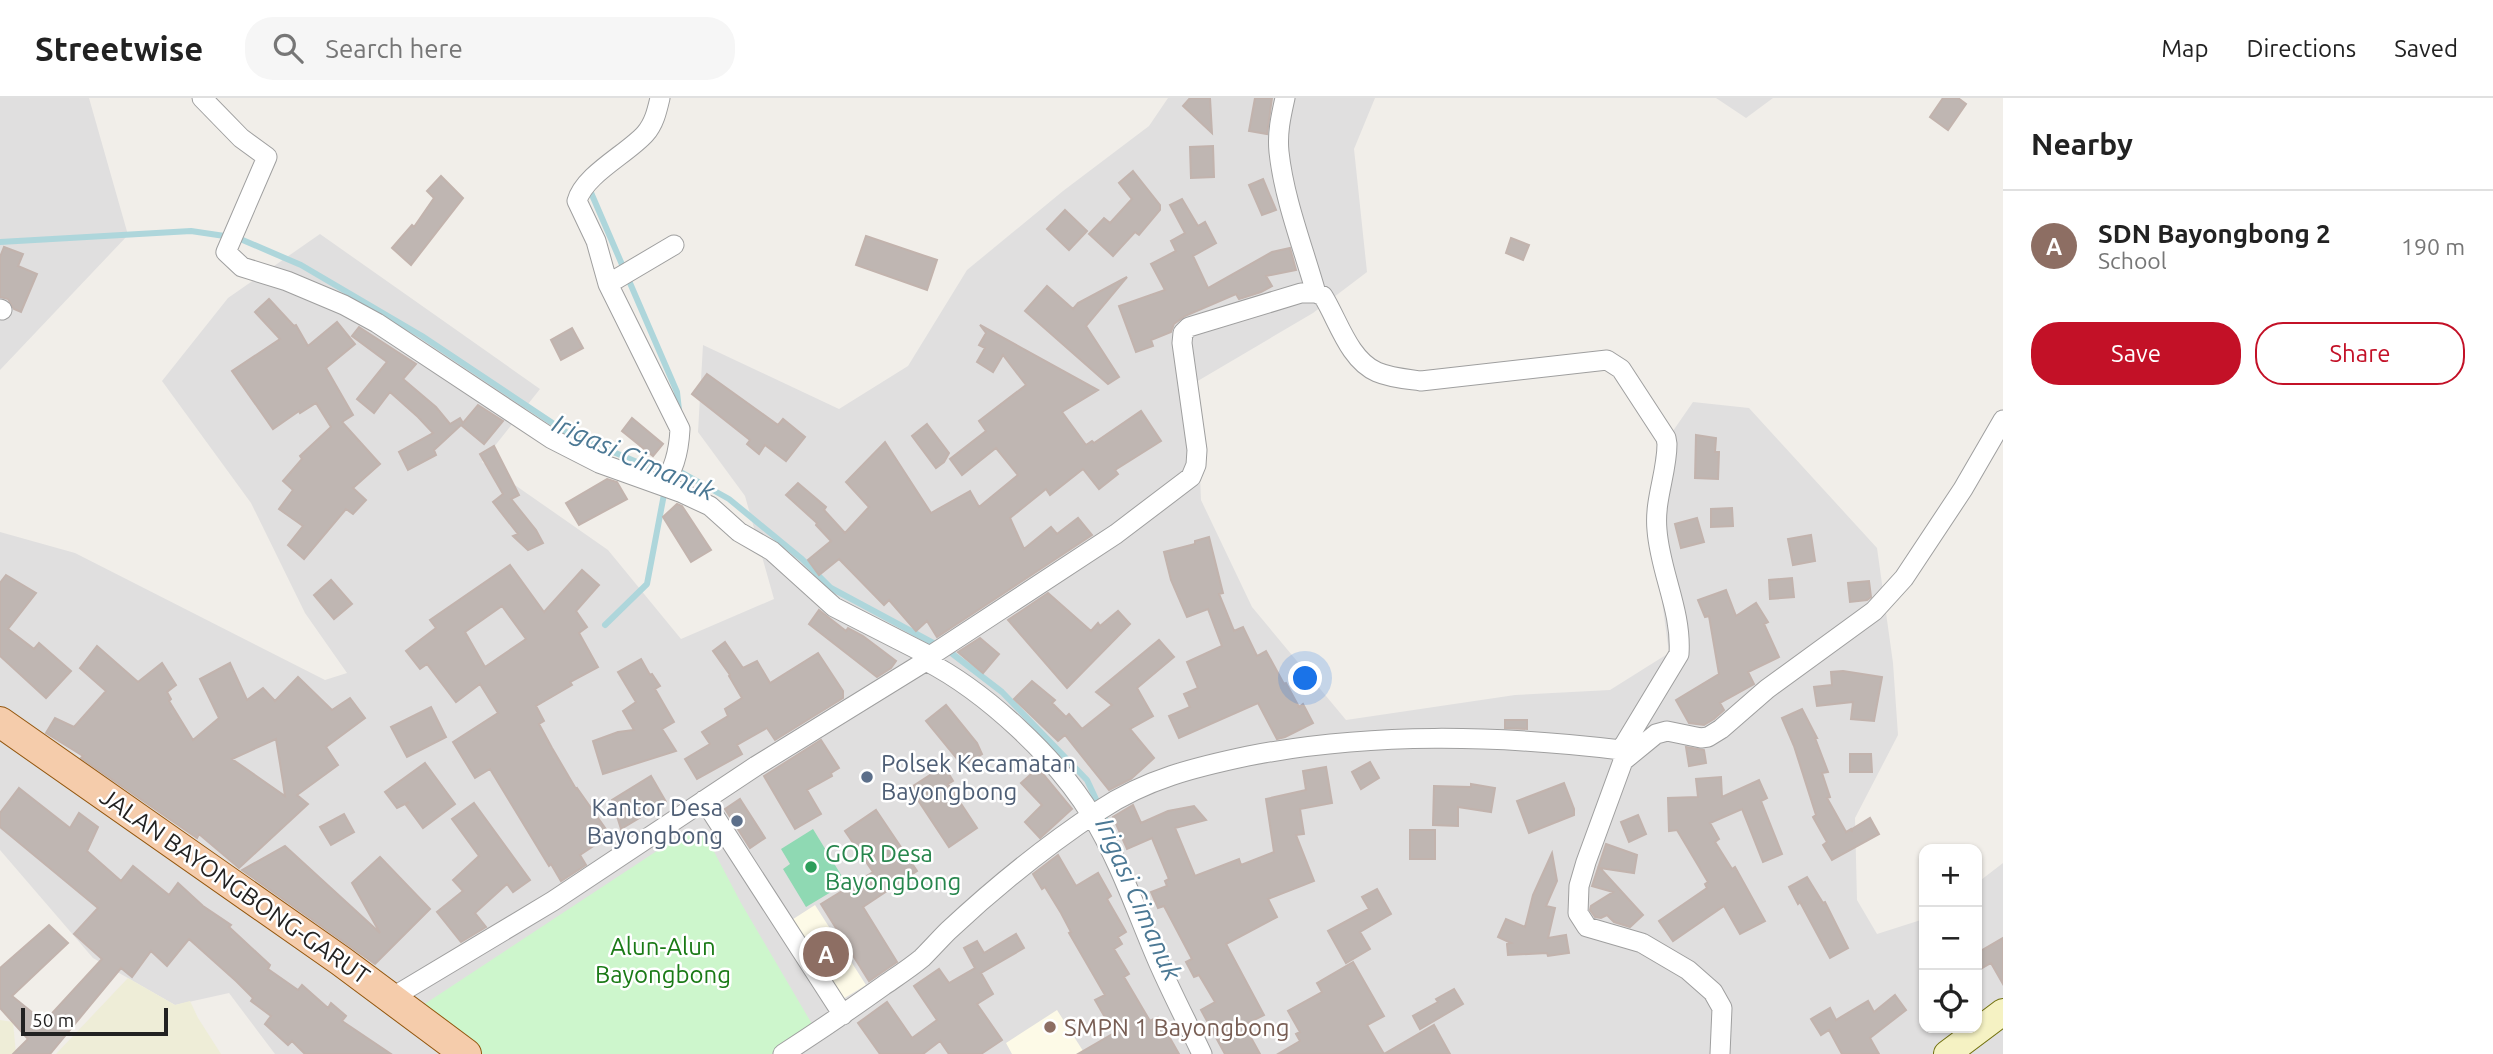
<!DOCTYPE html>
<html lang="en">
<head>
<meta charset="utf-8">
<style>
	:root { --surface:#fff; --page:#f6f6f6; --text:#222; --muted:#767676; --line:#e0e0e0; --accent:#c31127 }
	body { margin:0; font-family:Ubuntu,sans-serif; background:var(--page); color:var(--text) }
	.controls { position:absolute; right:21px; bottom:21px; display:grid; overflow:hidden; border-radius:14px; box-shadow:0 2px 5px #0004 }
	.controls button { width:63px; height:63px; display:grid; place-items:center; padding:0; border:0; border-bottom:2px solid var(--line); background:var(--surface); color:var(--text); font:35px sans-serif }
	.scale { position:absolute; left:21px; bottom:18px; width:147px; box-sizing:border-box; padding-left:7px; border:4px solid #222; border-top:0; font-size:19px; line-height:24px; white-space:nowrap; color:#222; -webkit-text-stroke:5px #fff; paint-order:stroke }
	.you { position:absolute; left:1306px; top:581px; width:24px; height:24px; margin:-18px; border:5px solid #fff; border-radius:50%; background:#1a73e8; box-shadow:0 0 0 10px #1a73e833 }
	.badge { display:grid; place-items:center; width:46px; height:46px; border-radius:50%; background:var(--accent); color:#fff; font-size:23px; font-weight:700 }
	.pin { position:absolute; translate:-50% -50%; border:4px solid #fff; box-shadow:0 2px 7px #0006 }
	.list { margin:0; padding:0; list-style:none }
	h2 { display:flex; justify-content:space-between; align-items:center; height:91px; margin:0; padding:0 28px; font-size:30px }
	h2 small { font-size:23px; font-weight:400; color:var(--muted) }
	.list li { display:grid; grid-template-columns:46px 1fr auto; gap:21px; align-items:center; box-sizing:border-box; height:112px; padding:0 28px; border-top:2px solid var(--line) }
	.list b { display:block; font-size:26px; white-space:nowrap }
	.list p { margin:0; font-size:23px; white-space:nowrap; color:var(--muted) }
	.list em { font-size:23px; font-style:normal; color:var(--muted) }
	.actions { display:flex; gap:14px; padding:21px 28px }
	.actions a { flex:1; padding:16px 0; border:2px solid var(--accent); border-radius:28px; text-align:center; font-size:24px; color:var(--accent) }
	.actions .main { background:var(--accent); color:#fff }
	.icon { flex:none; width:38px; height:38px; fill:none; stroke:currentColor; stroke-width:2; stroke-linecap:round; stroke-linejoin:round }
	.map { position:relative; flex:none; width:2003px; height:956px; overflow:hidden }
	header { display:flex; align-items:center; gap:42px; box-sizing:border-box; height:98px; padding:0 35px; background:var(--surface); border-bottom:2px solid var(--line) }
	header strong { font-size:33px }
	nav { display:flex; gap:38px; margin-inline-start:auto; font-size:24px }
	.search { width:490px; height:63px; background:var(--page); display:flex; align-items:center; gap:18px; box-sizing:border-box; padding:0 24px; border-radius:28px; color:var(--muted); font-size:26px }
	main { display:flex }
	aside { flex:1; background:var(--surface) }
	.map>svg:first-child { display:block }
	.residential { fill:#e0dfdf }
	.education { fill:#fdfae7 }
	.farmland { fill:#eeedd7 }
	.park { fill:#cdf6cc }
	.pitch { fill:#8fd9b3 }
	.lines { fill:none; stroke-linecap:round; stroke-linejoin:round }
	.stream { stroke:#aed6db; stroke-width:6 }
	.building { fill:#bfb6b2; stroke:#c2b3ad; stroke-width:2; fill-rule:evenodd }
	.street-casing { stroke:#9f9f9f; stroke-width:21 }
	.secondary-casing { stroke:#73720f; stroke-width:28 }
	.primary-casing { stroke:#93560d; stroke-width:32 }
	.street { stroke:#fff; stroke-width:19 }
	.secondary { stroke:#f5f2c3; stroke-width:26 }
	.primary { stroke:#f5ccab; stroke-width:30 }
	.service-dot { fill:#5c6f8a; stroke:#fff; stroke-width:2.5 }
	.leisure-dot { fill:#2e9e5b; stroke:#fff; stroke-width:2.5 }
	.education-dot { fill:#8d6e63; stroke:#fff; stroke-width:2.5 }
	.labels { text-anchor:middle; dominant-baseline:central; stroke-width:5; stroke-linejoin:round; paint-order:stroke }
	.service-label { font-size:24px; fill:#4e5e75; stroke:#fff; text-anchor:start }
	.leisure-label { font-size:24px; fill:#27864d; stroke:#fff; text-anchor:start }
	.street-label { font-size:24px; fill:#222; stroke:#fff }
	.park-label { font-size:24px; fill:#1a7a16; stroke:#fff }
	.education-label { font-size:24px; fill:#785e54; stroke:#fff; text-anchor:start }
	.water-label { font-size:26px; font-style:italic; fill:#4b7894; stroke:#fff }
</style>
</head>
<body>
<header>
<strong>Streetwise</strong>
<div class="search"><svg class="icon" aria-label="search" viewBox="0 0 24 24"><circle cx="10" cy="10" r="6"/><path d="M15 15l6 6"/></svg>Search here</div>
<nav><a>Map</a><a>Directions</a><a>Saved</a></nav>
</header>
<main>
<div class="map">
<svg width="2003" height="956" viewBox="0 0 2003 956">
	<rect width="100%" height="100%" fill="#f1eee9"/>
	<!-- residential -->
	<path class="residential" d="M0,0h89l39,137 -128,135z
		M1168,0h207l-21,51 13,123 -54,41 -117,69 5,118 51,107 94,113 169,-25 95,-5 59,-37 -10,-75 -4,-121 38,-55 56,6 128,140 16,115 5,72 -43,83 2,82 20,34 47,-15v109h53v-145l26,-20v191h-1728l-46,-61 -54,12 -82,-47 -93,-108v-318l75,21 250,127 22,-7 -42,-60 -54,-110 -89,-122 66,-83 92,-64 220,155 -58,73 126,88 73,89 93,-40 -29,-103 -47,-64 5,-87 136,64 69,-43 59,-96 96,-79 86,-65z
		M1716,0h57l-27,20z"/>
	<!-- education -->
	<path class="education" d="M815,807l51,80 -28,17 -51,-79z
		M1057,912l28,44h-73l-6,-11z"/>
	<!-- farmland -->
	<path class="farmland" d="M128,880l47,27 15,-4 8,17 23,36h-165z
		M0,922l13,2 3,32h-16z"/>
	<!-- park -->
	<path class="park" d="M690,734l11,3 8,7 32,61 71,121 -40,30h-309l-52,-41 264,-174z"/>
	<!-- pitch -->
	<path class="pitch" d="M813,731l33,54 -40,24 -23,-38 7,-5 -9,-15z"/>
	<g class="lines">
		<!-- stream -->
		<path class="stream" d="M589,90l88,204 2,18
			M0,144l191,-11 47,7 63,27 121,71 144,96 78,33 35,6 50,28 73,60 29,29 119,64 52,40 85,88 22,47
			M605,527l42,-41 18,-95"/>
	</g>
	<!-- building -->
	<path class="building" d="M1190,0h20l2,35 -29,-27z
		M1255,0h17l-5,36 -18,-3z
		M1943,0h15l8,6 -18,26 -18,-13z
		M1213,48l1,31 -23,1 -1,-31z
		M1133,73l27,34v5l-21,25 -4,-3 -22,24 -24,-22 15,-16 6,5 22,-24 -13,-16z
		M441,78l22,22 -52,67 -19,-17 20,-23 2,2 20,-29 -7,-7z
		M1263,81l13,31 -14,5 -13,-30z
		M1182,101l16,27 7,-4 11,21 -23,13 15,32 64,-36 18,-4 6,22 -30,6 6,10 -11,6 -22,7 -3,-5 -51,22 -11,8 -3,8 -20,8 2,6 -17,6 -17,-46 46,-16 -14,-26 25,-13 -5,-10 14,-8 -15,-28z
		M1065,112l22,21 -18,19 -22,-21z
		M866,138l71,24 -10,30 -71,-25z
		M1511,140l18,7 -6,15 -17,-7z
		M4,149l19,7 -5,12 19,8 -16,38 -7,-3 -6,-10 -8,-2v-40z
		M1127,179l-41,49 33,51 -11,7 -83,-73 22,-25 26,23 5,-6z
		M269,201l25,27 2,-1 12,21 29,-24 18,22 -29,24 27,47 -11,7 38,42 -27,24 13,12 -13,14 -7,-5 -42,50 -16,-14 15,-19 -24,-17 14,-19 -10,-9 19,-22 -2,-3 31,-29 -15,-24 -16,10 -1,-2 -26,18 -41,-58 48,-32 -25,-27z
		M980,227l118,65 -36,22 24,33 6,-4 2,2 47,-32 20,30 -46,29 3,4 -19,15 -16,-20 -33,26 -4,-6 -36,29 14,31 27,-22 6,7 21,-16 14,17 -155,102 -10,-16 -11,10 -27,-31 -5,5 -45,-46 -20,16 -11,-15 23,-19 -15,-16 1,-2 -31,-28 12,-12 28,24 -2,3 21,23 24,-26 -23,-25 39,-40 46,71 39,-22 9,16 39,-32 -22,-27 -34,27 -12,-16 36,-28 -7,-10 47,-36 -23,-30 -10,17 -16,-10 8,-14 -6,-3 7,-12z
		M359,229l57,37 -13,15 33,28 14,17 10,-6 3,5 15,-18 25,16 -19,23 -23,-19 -27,25 2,5 -28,15 -9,-18 34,-19 -15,-16 -28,-25 -16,21 -17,-14 30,-37 -35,-26z
		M572,230l11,20 -22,12 -10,-20z
		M707,276l71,51 5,-6 22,18 -19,24 -21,-16 -6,9 -12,-10 3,-4 -58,-46z
		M632,320l31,26 -10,12 -31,-25z
		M927,326l22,29 -5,9 -8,6 -24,-32z
		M1696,337l20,3 -1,14h4l-1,27 -23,-1z
		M494,348l25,49 -8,4 25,31 7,13 -15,7 -15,-14 5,-2 -25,-32 10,-8 -23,-40z
		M607,381l10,3 10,17 -48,26 -13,-22z
		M677,406l5,2 29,44 -20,12 -28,-45z
		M1732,410l1,18 -22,1v-18z
		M1697,420l7,24 -23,6 -6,-24z
		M1811,437l4,26 -22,4 -5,-26z
		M1209,439l14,56 -4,1 15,37 9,-4 14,29 9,-5 18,33 2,-1 13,24 4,-3 10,19 -28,14 -8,2 -19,-36 -79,35 -10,-22 21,-9 -6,-13 14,-6 -11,-26 35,-16 -14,-37 -21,8 -16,-37 -7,-28 31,-8v-3z
		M510,467l34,47 38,-42 17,15 -23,26 11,16 -8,6 19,34 -28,15 2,3 -36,21 8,15 -5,3 13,24 24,41 1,-1 33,47 -30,20 6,10 -25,16 -10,-17 -2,2 -59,-97 -15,9 -22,-36 45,-29 -18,-29 -24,18 -29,-38 -7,5 -14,-18 30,-23 -6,-8zM502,508l24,33 -41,28 -20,-35z
		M6,477l30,18 -28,36 26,20 5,-6 32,28 -25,27 -46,-42v-73z
		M1792,480l2,19 -24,2 -1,-19z
		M331,482l21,24 -18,15 -20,-24z
		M1869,483l2,16 -4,3 -17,2 -2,-19z
		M1726,492l10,26 20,-13 12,19 -4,2 15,33 -31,15 6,12 -34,19 4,7 -10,9 -10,6 -15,-2 -13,-23 43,-26 -10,-58 -4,1 -7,-17z
		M1048,495l43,38 7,-8 2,3 18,-15 12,13 -63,64 -59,-68z
		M819,512l27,21 2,-3 15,8 33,25 -5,7 -14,9 -68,-53z
		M980,540l19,16 -16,19 -25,-21z
		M1159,542l15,17 -37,31 16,28 -23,13 24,29 -23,21 -22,11 -44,-55 -7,6 -44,-42 18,-18 23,19 -3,3 14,14 3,-3 13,15 30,-24 -16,-13z
		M725,544l18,26 14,-7 13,22 48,-30 25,38v7l-68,42 -8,-12 -30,17 5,9 -45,25 -12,-20 25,-15 -8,-12 26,-16 -3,-7 17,-11 -13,-22 1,-1 -17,-24z
		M97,548l41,36 24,-19 14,22 -9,7 4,7 -2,2 24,39 26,-22 -19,-39 30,-16 17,37 16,-12 12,13 23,-24 34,33 18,-12 15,20 -39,29 12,18 -41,30 11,9 -69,64 -40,-34 -2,4 -116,-80 2,-2 -37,-23 9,-15 19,9 32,-36 -26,-23zM276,641l7,43 2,14 -53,-37z
		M641,561l9,16 2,-1 8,12 -5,3 19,33 -12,7 14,22 -73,23 -10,-33 25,-9 16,-2 -11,-19 13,-9 -18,-30z
		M1843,573l39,6 -8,44 -23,-2 2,-17 -36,4 -3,-19 18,-2 -1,-13z
		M946,607l31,38 5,11 -19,12 -37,-45z
		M431,609l15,30 -39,20 -16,-30z
		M1802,611l15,29h-2l13,34 -6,1 8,24 -3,1 19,34 5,-3 1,3v-3l18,-11 9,16 -47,26 -9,-15 4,-3 -14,-25 3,-2 -22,-69 -12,-28z
		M1505,622h22v9l-22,-1z
		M821,642l18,28 -8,5 1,3 -25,14 14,24 -26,15 -31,-53z
		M1686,649l18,3 2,13 -17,3z
		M1850,656h21l1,18h-22z
		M1370,664l9,16 -18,11 -9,-17z
		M425,665l30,41 -32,24 -17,-23 3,-3 -12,6 -12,-16z
		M944,668l9,15 -5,3 29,44 -28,19 -39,-59z
		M1326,669l6,36 -32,6 4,25 -8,1 18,46 -46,18 9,18 -51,27 38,71 -20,10 16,29h-35l-24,-44 14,-8 -16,-27 -5,2 -8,-15 6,-3 -28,-53 -6,2 -7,-16 16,-6 -2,-5 4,-2 -17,-41 -25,11 -14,-32 20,-12 8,18 27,-12 26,-5 12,14 -31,8 20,48 44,-17 2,6 33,-13 -8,-53 40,-9 -3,-19z
		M1038,670l34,41 -32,29 -15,-16 17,-17 -21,-22z
		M651,678l15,26 -45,27 -9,-29z
		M1721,679l1,20 37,-17 8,18 -6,3 21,53 -19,8 -21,-53 -32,14 9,16 -4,3 17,27 3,-2 30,54 -25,13 -16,-28 -51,35 -14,-20 48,-33 -2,-4 3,-2 -31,-52 -8,1 -1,-33 30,-1 -2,-18z
		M1564,685l10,26v6l-45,18 -12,-32z
		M1471,686l24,4 -4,24 -33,-5v19l-25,-1 1,-39 37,1z
		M19,690l51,40 9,-15 19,14 -11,24 34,30 12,-15 36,29 9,-12 25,23 28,19 -2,2 41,38 -2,4 30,21 4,-5 26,23 3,-5 15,13 -4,5 49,33h-86l-13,-13 -4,4 -23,-21 6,-8 -20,-15 2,-3 -17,-17 -47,-42 -22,27 -16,-15 -19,26 -11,-9 -71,86h-37l15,-15 -28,-31v-40l49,-43 19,18 -56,53 32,26 58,-63 -28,-25 24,-26 -98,-81v-14z
		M740,701l25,39 -15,10 -25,-39z
		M474,705l56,77 -17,12 -6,-8 -32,29 11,14 -25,15 -24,-30 26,-21 -10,-11 26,-24 -27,-37z
		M876,712l41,61 -54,36 34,55 -28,19 -48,-77 52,-32 -28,-41z
		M344,716l10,18 -23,13 -11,-18z
		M1638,717l8,19 -17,8 -8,-20z
		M1410,732h25v29h-25z
		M1606,746l31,11 -3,18 -34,-5 43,47 -13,12 -16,-5 -7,-7 -6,3 -6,-1 -5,-7 1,-4 22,-14 -21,-6z
		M285,748l95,87 -28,-50 28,-26 50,52 -55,55 -133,-94z
		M1552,755l5,28 -11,25 9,2 -7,30 18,-3 3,18 -21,3 -1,-3 -39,2 -1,-11 4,-1 -13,-6 8,-18 19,8 8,-32z
		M1058,757l18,31 22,-13 13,23 -4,3 19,33 -8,5 4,7 -8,5 15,25 -5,3 26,44 8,-4 21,37h-101l36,-21 -19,-33 10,-5 -36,-62 2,-1 -10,-19 -16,-26 -3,2 -9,-15z
		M1807,779l16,26 2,-1 23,46 -18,10 -30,-56 -2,2 -9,-17z
		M1377,791l14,25 -31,18 10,17 -24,14 -18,-32 41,-22 -7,-12z
		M1016,836l8,14 -43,25 12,21 -16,10 25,36 -21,14h-32l-9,-13 -17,13h-43l-22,-31 29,-21 25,36 25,-18 -23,-34 25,-17 10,14 26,-15 -11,-20 13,-7 7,12z
		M2003,840v46l-12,-21 -14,8v-18z
		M1353,864l31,54 -17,9 17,29h-106l22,-13 -4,-7 4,-2 -12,-21 34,-19 -5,-9z
		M1454,891l9,15 -43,25 -7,-13 25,-14 -2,-3z
		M1895,897l11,15 -36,28 9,16h-37l-13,-24 -8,5 -10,-16 19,-11 6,12 32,-19 6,11z
		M1434,927l16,29h-66z"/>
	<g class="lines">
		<defs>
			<path id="street" d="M202,0l39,40 26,19 -41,95 16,15 45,14 57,24 33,18 175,116 47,24 81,29 30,14 29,26 33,19 62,56 96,49 -4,5
				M660,0c-3,13 -6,26 -15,36 -18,20 -61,41 -68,67l19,40 12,43 72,145c-1,20 -5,41 -18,56
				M1285,0c-4,18 -8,35 -6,54 5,47 24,95 37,141
				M608,186l66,-39
				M0,211l2,1
				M930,558l186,-122 75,-57 5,-12 1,-15 -15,-107 1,-10 6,-6 112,-34h15l7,3c15,24 26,64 54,76 14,6 30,7 44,9l186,-21 14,9 45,69 1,6c0,29 -13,56 -10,86 3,42 25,81 22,124l-58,96
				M704,702l139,215
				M393,899l160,-96 203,-135 170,-105c60,31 131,97 166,155 27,44 44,94 64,141 14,33 31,65 46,97
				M783,956c34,-22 68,-45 100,-68 13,-9 27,-18 39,-28 9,-9 17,-18 26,-27 47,-44 99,-86 152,-121 46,-31 96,-43 148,-54 124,-24 249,-21 373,-6l2,10
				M1720,956l2,-46 -9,-16 -25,-22 -46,-27 -55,-16 -9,-14 1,-27 7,-24 37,-101 33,-27 11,-3 34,7 7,-1 13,-8 46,-40 107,-78 30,-33 59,-89 40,-69"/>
			<path id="secondary" d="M1947,956l56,-42"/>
			<path id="primary" d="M0,624l341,239 125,93"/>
		</defs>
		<!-- street casing -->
		<use href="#street" class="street-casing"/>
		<!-- secondary casing -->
		<use href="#secondary" class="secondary-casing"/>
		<!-- primary casing -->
		<use href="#primary" class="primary-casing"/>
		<!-- street -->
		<use href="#street" class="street"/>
		<!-- secondary -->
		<use href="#secondary" class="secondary"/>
		<!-- primary -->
		<use href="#primary" class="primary"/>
	</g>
	<!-- markers -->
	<g class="service-dot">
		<circle cx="867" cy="679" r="7"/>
		<circle cx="737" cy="723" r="7"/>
	</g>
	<circle class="leisure-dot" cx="811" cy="769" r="7"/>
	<circle class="education-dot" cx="1050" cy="929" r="7"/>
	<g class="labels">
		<!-- service labels -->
		<g class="service-label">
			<text x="881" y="665">Polsek Kecamatan<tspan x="881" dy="28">Bayongbong</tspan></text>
			<text x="723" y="709" text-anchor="end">Kantor Desa<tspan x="723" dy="28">Bayongbong</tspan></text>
		</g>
		<!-- leisure labels -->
		<g class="leisure-label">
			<text x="825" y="755">GOR Desa<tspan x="825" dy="28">Bayongbong</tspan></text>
		</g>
		<!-- street labels -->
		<g class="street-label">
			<text transform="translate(235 788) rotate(35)">JALAN BAYONGBONG-GARUT</text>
		</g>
		<!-- park labels -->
		<g class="park-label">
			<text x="663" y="848">Alun-Alun<tspan x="663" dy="28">Bayongbong</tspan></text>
		</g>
		<!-- education labels -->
		<g class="education-label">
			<text x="1064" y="929">SMPN 1 Bayongbong</text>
		</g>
		<!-- water labels -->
		<g class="water-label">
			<text transform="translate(634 359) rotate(24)">Irigasi Cimanuk</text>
			<text transform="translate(1139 801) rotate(66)">Irigasi Cimanuk</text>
		</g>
	</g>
</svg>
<div class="controls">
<button>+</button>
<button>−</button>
<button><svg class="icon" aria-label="locate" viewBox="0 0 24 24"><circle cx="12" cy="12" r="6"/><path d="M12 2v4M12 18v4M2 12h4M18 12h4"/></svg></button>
</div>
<div class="scale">50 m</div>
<div class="you"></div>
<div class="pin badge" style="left:826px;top:856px;background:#8d6e63">A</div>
</div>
<aside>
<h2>Nearby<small></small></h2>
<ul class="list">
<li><span class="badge" style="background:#8d6e63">A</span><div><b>SDN Bayongbong 2</b><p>School</p></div><em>190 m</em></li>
</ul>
<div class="actions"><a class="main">Save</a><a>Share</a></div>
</aside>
</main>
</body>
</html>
